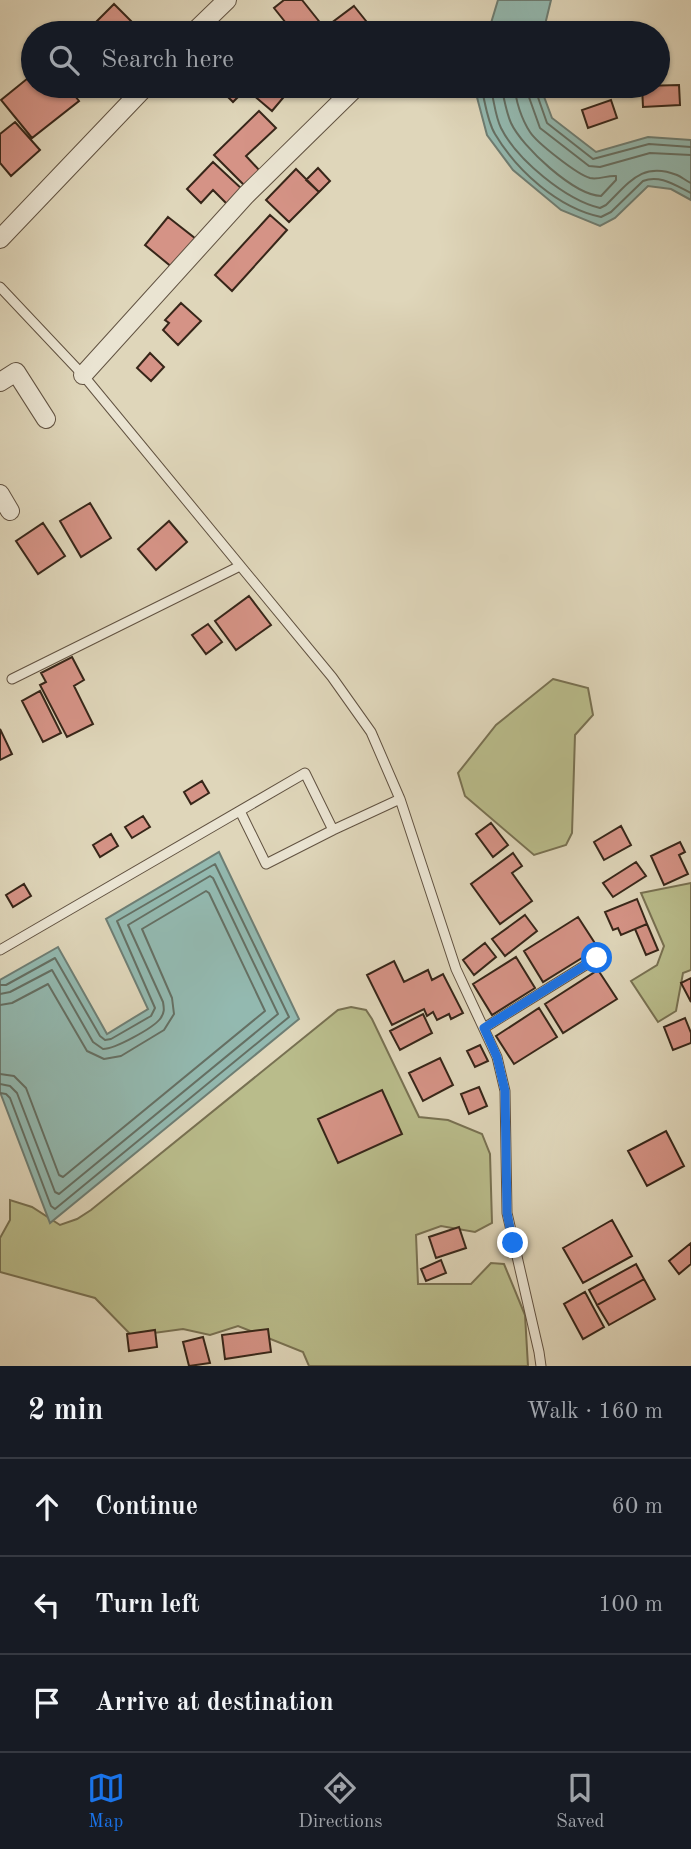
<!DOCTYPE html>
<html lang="en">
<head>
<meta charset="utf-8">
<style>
	:root { --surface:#171b24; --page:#242831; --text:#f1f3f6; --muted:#9ea1a6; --line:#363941; --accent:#1a73e8 }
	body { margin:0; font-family:"Old Standard TT",serif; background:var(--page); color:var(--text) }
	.stop { position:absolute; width:21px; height:21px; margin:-16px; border:5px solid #1a73e8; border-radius:50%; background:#fff }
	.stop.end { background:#1a73e8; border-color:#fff; box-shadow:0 2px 7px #0008 }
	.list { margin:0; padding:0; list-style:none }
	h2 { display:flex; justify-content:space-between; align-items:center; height:91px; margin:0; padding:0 28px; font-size:30px }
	h2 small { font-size:23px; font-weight:400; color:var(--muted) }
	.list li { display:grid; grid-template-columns:46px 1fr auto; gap:21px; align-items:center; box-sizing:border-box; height:98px; padding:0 28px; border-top:2px solid var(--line) }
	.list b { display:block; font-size:26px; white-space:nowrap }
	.list em { font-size:23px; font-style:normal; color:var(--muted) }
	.icon { flex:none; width:38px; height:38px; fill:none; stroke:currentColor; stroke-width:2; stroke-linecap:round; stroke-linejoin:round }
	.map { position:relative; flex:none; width:691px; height:1366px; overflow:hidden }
	.search { position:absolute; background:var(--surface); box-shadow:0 2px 5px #0004; left:21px; right:21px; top:21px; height:77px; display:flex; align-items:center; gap:18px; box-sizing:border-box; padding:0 24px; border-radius:38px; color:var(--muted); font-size:26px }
	.sheet { height:385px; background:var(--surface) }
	nav { display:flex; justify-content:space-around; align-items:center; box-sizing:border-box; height:98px; border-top:2px solid var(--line); background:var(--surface); font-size:19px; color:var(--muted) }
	nav a { display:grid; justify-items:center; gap:4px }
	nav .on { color:var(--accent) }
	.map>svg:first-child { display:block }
	.green { fill:#b9bc8b; stroke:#787152; stroke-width:2 }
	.water { fill:#93b9b0; stroke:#6e7e74; stroke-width:2 }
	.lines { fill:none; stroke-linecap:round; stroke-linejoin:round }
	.shore { stroke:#657064; stroke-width:2 }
	.building { fill:#d59386; stroke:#372619; stroke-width:2 }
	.service-casing { stroke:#615241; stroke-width:11 }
	.minor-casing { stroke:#615241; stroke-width:20 }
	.service { stroke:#eae4d2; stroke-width:9 }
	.minor { stroke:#eae4d2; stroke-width:18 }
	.route { stroke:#1a73e8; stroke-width:9 }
</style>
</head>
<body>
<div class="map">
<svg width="691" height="1366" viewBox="0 0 691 1366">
	<rect width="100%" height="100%" fill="#dfd6ba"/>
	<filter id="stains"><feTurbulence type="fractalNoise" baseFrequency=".00286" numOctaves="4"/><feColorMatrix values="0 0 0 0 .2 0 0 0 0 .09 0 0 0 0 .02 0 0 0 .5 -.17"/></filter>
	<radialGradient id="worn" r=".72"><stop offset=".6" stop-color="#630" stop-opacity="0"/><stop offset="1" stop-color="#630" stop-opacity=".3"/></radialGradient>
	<!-- green -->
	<path class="green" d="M553,679l35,9 5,27 -18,20 -3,98 -6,12 -32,10 -69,-59 -7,-23 38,-48z
		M691,883v87l-8,3 -7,38 -18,11 -27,-41 26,-16 7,-19 -23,-53z
		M351,1007l15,3 6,9 47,98 29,3 34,14 8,20 2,69 -17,9 -34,-6 -25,9 2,49h53l20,-21 13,1 21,51 3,51h-219l-6,-14 -65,-26 -28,9 -27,-6 -51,7 -37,-38 -95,-26v-34l10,-18v-20l22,7 28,18 17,-6 14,-9 247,-200z"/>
	<!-- water -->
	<path class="water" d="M498,0h53l-8,33h-55z
		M474,86h66l12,32 44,34 52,-15 43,3v60l-20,-11 -23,-3 -33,32 -15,8 -39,-16 -48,-40 -26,-35z
		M219,852l80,167 -249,204 -50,-131v-112l58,-33 49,87 41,-25 -42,-90z"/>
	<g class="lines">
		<!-- shore -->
		<path class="shore" d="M481,86c4,15 6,35 14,48 22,37 63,74 106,83l10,-5 32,-31c17,-7 33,5 48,12
			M490,86c4,13 5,30 11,42 16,32 65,72 99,80l6,-3c23,-22 36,-44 71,-30 5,2 9,6 14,8
			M501,86c3,11 5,26 10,37 11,24 63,72 90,73l15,-16v-4c-8,-1 -17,4 -26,2 -12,-3 -53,-35 -60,-46 -8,-12 -15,-32 -15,-46
			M525,86l15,42 49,38 11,1 50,-14 41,2
			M534,86l13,37 46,36 56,-15 42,3
			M0,985h6l49,-27 45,78 5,4 6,-1 40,-23 4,-8 -38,-87 98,-57 74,153 -234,192 -4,-3 -41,-108 -4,-4 -6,-1
			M0,994l10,-2 42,-22 41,72 10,7c12,0 50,-21 57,-30 5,-6 4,-11 3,-17l-35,-77 82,-49 3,2 65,136 -219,180 -4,-2 -38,-99 -7,-7 -10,-2
			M0,1005l12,-2 36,-19 39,67 17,8 17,-3 43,-26 10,-16 -2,-16 -30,-69 64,-38 3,2 56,118 -202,166 -4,-2 -33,-87 -12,-12 -14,-2"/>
	</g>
	<!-- building -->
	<path class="building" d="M284,0h18l20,25 -10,8h-18l-20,-25z
		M114,4l29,29h-44l-7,-7z
		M354,6l20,25 -3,2h-34l-7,-9z
		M33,74v12h34l12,15 -47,37 -31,-38z
		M679,85l1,20 -37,2 -1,-21z
		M217,86h32l-16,16z
		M259,86h34l-21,25 -20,-17z
		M611,100l6,18 -29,10 -6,-18z
		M259,111l17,17 -30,28 14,15 -15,15 -31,-31z
		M15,122l25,28 -29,26 -11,-13v-29z
		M213,162l30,28 -15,15 -15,-15 -12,13 -14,-14z
		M318,168l12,13 -11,11 -13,-12z
		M296,169l23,23 -30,30 -23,-22z
		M270,215l17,15 -55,61 -17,-16z
		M168,217l28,22 -23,29 -28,-23z
		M181,303l20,18 -23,24 -15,-15 6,-7 -4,-3z
		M150,353l14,14 -13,14 -14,-13z
		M90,503l21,35 -30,19 -21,-36z
		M169,521l18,21 -31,28 -18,-21z
		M43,523l22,33 -27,18 -22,-33z
		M249,596l22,29 -35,25 -21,-29z
		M208,624l14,18 -16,12 -14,-19z
		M72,657l12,23 -10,6 19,38 -26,13 -27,-52 6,-3 -5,-9z
		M40,691l21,42 -18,9 -21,-41z
		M0,729l12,25 -12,6z
		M202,781l7,12 -18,11 -7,-12z
		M143,816l7,11 -18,11 -7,-11z
		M491,823l17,22 -15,12 -17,-23z
		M621,826l10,19 -27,15 -10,-18z
		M111,834l7,12 -18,11 -7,-12z
		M680,842l5,10 -6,3 9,19 -24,11 -13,-29z
		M513,853l9,13 -10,7 20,28 -32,23 -29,-40z
		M636,862l10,14 -33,21 -10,-14z
		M24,884l7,12 -18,11 -7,-12z
		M637,899l10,25 -26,11 -3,-7 -5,2 -8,-18z
		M525,915l12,16 -32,25 -13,-17z
		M578,917l20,31 -55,34 -19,-31z
		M647,924l11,26 -12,5 -11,-26z
		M485,943l11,14 -22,18 -11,-15z
		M516,957l19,31 -43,27 -19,-31z
		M394,961l10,21 24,-12 4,10 11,-6 20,39 -12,6 -2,-5 -12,6 -4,-8 -6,4 -3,-7 -32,16 -25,-50z
		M598,970l19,29 -54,34 -18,-29z
		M691,978v24l-10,-19z
		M539,1008l18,29 -43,27 -18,-28z
		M423,1014l9,19 -32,17 -10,-19z
		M685,1018l6,15v10l-18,7 -9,-23z
		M480,1045l8,16 -13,6 -8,-16z
		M440,1058l13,27 -30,16 -14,-28z
		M479,1087l8,19 -18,8 -8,-20z
		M382,1090l20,44 -64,29 -20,-44z
		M666,1131l18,35 -37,20 -19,-35z
		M612,1220l20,36 -49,27 -20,-35z
		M459,1227l7,21 -30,10 -7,-21z
		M691,1243v21l-12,10 -10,-13z
		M441,1260l5,13 -20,8 -5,-12z
		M636,1264l8,15 -47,26 -8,-15z
		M644,1279l11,20 -46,26 -12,-20z
		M585,1292l19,35 -21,12 -19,-35z
		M268,1329l3,23 -46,7 -3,-24z
		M155,1330l2,17 -28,4 -2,-17z
		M203,1337l7,26 -21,3 -6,-24z"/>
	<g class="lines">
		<defs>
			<path id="service" d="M0,287l83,88 249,302 39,55 29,67 56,170 41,88 8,34 2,122 32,139 2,14
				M12,679l228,-113
				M333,830l67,-31
				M0,950l305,-177 28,57 -67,34 -26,-53
				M484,1028l113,-70"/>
			<path id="minor" d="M193,33l34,-33
				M0,239l146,-153
				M83,375l163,-180 111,-109
				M0,382l16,-10 30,47
				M0,494l10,17"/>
		</defs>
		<!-- service casing -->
		<use href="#service" class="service-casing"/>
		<!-- minor casing -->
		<use href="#minor" class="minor-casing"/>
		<!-- service -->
		<use href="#service" class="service"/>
		<!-- minor -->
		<use href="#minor" class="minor"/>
	</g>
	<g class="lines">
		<!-- route -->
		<path class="route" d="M513,1243l-6,-30 -2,-122 -8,-34 -13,-29 113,-70"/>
	</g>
	<rect width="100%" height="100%" filter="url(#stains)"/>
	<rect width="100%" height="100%" fill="url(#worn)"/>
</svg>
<div class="stop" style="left:597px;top:958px"></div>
<div class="stop end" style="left:513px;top:1243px"></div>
<div class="search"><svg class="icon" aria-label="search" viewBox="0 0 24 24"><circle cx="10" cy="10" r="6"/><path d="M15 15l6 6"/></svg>Search here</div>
</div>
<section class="sheet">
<h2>2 min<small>Walk · 160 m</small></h2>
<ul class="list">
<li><svg class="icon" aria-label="ahead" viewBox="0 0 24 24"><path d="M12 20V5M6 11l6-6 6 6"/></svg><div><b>Continue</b></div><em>60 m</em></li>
<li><svg class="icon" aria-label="left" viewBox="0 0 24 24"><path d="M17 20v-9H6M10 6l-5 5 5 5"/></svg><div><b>Turn left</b></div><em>100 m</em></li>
<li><svg class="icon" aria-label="arrive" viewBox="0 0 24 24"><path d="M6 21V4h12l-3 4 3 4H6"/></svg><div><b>Arrive at destination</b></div></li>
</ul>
</section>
<nav>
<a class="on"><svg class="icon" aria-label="map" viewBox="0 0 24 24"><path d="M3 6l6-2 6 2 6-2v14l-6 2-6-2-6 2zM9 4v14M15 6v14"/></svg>Map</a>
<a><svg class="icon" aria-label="directions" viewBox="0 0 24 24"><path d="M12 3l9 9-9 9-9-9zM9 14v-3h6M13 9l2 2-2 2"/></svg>Directions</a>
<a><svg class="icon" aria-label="saved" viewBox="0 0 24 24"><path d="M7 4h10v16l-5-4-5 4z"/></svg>Saved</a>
</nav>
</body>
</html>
